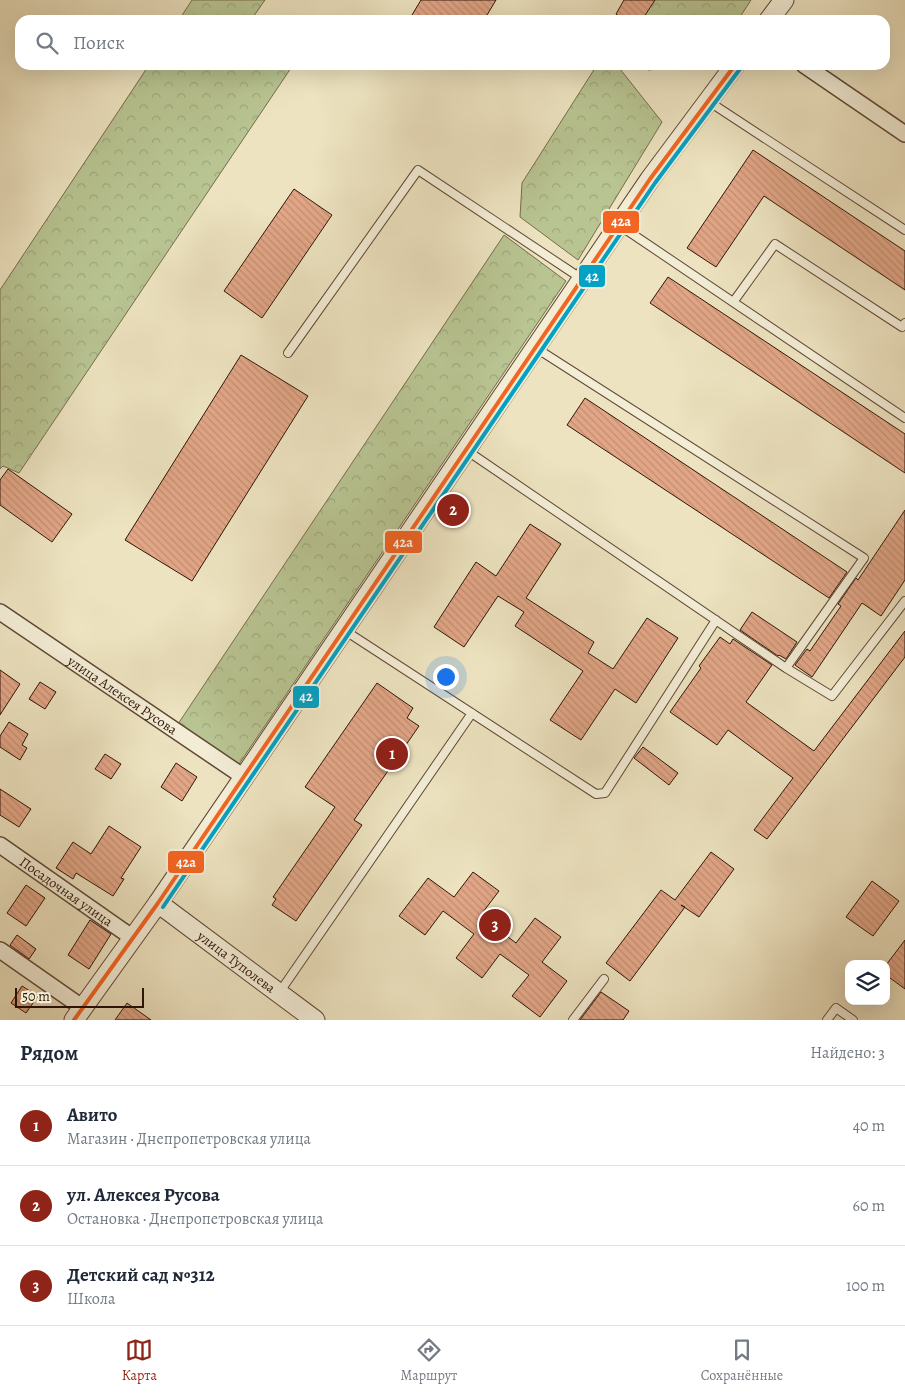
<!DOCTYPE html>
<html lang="ru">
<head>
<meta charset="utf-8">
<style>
	:root { --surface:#fff; --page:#f2f2f3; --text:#1f2937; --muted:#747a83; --line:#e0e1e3; --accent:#8f2418 }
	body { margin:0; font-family:Alegreya,serif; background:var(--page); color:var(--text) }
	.controls { position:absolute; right:15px; bottom:15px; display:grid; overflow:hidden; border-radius:10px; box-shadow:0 5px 20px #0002 }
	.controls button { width:45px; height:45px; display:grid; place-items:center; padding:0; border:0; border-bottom:1px solid var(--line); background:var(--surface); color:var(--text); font:25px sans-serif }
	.scale { position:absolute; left:15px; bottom:12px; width:129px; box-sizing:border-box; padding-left:5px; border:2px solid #301506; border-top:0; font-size:14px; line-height:18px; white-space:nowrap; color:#301506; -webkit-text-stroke:4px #f3edd6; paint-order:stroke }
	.you { position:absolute; left:445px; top:676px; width:18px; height:18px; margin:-12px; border:4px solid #fff; border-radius:50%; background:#1a73e8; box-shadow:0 0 0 8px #1a73e833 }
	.badge { display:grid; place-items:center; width:32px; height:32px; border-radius:50%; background:var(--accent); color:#fff; font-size:16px; font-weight:700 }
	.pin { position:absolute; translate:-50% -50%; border:2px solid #fff; box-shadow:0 1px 5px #0006 }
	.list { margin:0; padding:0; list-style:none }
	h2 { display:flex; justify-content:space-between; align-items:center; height:65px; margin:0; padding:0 20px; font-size:21px }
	h2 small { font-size:16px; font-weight:400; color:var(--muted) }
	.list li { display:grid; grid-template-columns:32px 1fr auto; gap:15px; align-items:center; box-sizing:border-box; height:80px; padding:0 20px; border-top:1px solid var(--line) }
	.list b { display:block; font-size:19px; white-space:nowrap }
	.list p { margin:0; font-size:16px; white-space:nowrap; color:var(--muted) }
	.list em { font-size:16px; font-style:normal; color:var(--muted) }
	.icon { flex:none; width:28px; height:28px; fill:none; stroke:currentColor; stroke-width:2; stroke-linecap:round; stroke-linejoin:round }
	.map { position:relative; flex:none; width:905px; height:1020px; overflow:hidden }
	.search { position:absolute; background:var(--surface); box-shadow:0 5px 20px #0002; left:15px; right:15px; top:15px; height:55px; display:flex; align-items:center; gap:12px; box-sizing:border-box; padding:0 18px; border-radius:15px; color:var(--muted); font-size:19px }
	.sheet { height:305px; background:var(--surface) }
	nav { display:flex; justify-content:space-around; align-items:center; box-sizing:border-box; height:70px; border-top:1px solid var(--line); background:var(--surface); font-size:14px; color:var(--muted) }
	nav a { display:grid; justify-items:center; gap:2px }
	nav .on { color:var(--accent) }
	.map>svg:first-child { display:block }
	.forest { fill:url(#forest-crowns); stroke:#746c4c }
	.building { fill:url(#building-back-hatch); stroke:#301506 }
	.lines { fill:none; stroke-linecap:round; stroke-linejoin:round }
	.service-casing { stroke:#5f4834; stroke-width:10 }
	.minor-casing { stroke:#5f4834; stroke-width:18 }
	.tertiary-casing { stroke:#5f4834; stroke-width:21 }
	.service { stroke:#f3edd6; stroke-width:8 }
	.minor { stroke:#f3edd6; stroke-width:15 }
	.tertiary { stroke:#f3edd6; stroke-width:19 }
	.bus-1-casing { stroke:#f3edd6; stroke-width:8 }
	.bus-2-casing { stroke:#f3edd6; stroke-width:8 }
	.bus-1 { stroke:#f26522; stroke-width:4 }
	.bus-2 { stroke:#02a2c4; stroke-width:4 }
	.labels { text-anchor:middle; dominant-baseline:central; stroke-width:4; stroke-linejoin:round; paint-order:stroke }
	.street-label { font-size:14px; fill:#301506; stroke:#f3edd6 }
	.line-badge { stroke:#f3edd6; stroke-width:2 }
	.badge-label { font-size:14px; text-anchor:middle; font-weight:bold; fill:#fff }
</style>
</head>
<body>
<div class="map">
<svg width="905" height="1020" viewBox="0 0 905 1020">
	<defs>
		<pattern id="forest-crowns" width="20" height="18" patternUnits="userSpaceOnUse" patternTransform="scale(1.25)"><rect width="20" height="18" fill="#b8c492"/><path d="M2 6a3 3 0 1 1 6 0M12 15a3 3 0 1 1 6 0" fill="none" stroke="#9ea87c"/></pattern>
		<pattern id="building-back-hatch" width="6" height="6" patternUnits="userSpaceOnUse" patternTransform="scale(1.25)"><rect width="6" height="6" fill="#e2a687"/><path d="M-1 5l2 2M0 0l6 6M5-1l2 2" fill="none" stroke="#c28e73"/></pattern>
	</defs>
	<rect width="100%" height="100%" fill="#ede3c0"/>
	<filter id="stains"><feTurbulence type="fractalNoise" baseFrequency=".004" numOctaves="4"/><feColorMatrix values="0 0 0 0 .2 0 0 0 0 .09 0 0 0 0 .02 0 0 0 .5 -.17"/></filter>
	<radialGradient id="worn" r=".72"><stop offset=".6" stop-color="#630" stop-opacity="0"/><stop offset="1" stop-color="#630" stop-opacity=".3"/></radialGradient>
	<!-- forest -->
	<path class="forest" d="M192,0h73l-14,20h-72z
		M638,0h113l-13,20h-112z
		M149,65h144l-274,408 -16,-7 -3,3v-179z
		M597,65h24l-1,4 42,53 -84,138 -58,-43 2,-34z
		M643,65h55l-50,5z
		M504,235l62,46 -329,486 -61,-40z"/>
	<!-- building -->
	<path class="building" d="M421,0h75l-12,20h-75z
		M624,0h31l-13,20h-17l-9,-6z
		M753,150l152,101v39l-141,-94 -48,71 -29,-19z
		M294,189l38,26 -70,103 -38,-27z
		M668,277l237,157v39l-255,-170z
		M241,355l67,41 -116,185 -67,-41z
		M585,398l262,174 -18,26 -262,-173z
		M8,469l64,45 -20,28 -52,-37v-25z
		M905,510v70l-24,36 -19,-13 -50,74 -17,-12 12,-16 3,2 31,-45 -3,-2 18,-26 2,2z
		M530,524l31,20 -35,54 68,44 -6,11 25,16 34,-51 31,20 -42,65 -21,-14 -34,51 -31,-20 33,-49 -68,-45 9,-14 -26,-16 -34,51 -30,-20 42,-65 20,14z
		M752,612l45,30 -11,17 -7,-4 -1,1 -38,-26z
		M905,631v26l-138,182 -13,-9 39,-52 -65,-48 -11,15 -47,-33 31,-44 -2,-2 21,-29 10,7 3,-5 39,26 -26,37 68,49z
		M0,670l20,14 -20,31z
		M40,682l16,10 -11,17 -16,-10z
		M377,683l36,25 -6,10 12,8 -65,94 8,5 -66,96 -24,-16 4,-6 -3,-2 62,-90 -30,-20z
		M9,722l19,12 -6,11 5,3 -7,12 -20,-13v-11z
		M643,747l35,26 -9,12 -35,-27z
		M105,754l16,10 -10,15 -16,-10z
		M176,763l21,14 -15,24 -21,-14z
		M0,789l31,20 -12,18 -19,-12z
		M109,826l32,21 -20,31 3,1 -11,17 -37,-23 -3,6 -17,-11 17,-26 18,12z
		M711,852l23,17 -35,48 -18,-12 4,2 -55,74 -24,-18 55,-73 14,10z
		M473,872l26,19 -19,25 36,27 19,-25 26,19 -19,25 25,19 -27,36 -28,-21 17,-21 -29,-21 -18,24 -26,-20 18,-24 -31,-23 -18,24 -26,-19 29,-38 26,19z
		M872,881l27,20 -26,35 -27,-19z
		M26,885l19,13 -19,28 -19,-13z
		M90,920l21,14 -22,35 -21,-14z
		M17,935l19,14 -7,10 -19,-14z
		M905,940v49l-19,-14v-10z
		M22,986l16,10 -12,17 -15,-10z
		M601,992l28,19 -6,9h-43z
		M127,1003l24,17h-36z"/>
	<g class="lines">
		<defs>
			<path id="service" d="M708,101l197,129
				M619,225l286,193
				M734,301l41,-57 127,83 3,-4
				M288,353l130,-183 164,109
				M466,450l320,218 78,-110 -328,-210
				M344,630l252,164 9,-1 111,-173
				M786,668l46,28 73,-95
				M279,993l193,-280
				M573,1020l31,-41
				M827,1020l9,-12 17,12"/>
			<g id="minor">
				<path d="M804,65l101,69"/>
				<path id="s1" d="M0,612l244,165"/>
				<path id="s2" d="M0,845l133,93"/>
				<path d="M0,950l83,58"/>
			</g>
			<g id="tertiary">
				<path d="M769,20l15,-20"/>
				<path id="s3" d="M158,903l157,117"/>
				<path d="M74,1020l84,-117 86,-126 406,-598 85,-114"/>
			</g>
		</defs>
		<!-- service casing -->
		<use href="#service" class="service-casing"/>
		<!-- minor casing -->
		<use href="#minor" class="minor-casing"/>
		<!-- tertiary casing -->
		<use href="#tertiary" class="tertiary-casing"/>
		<!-- service -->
		<use href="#service" class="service"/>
		<!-- minor -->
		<use href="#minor" class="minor"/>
		<!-- tertiary -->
		<use href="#tertiary" class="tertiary"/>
		<defs>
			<path id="bus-1" d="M74,1020l84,-117 492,-724 85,-114"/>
			<path id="bus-2" d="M163,907l492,-724 85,-114"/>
		</defs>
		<!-- bus-1 casing -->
		<use href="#bus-1" class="bus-1-casing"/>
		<!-- bus-2 casing -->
		<use href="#bus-2" class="bus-2-casing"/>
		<!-- bus-1 -->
		<use href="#bus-1" class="bus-1"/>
		<!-- bus-2 -->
		<use href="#bus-2" class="bus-2"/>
	</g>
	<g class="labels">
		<!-- street labels -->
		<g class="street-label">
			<text stroke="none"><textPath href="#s1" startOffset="148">улица Алексея Русова</textPath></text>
			<text stroke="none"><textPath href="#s2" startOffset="81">Посадочная улица</textPath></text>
			<text stroke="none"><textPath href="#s3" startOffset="98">улица Туполева</textPath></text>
		</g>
	</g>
	<g class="line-badge">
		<rect x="602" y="210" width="38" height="24" rx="5" fill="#f26522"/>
		<rect x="578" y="264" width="28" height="24" rx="5" fill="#02a2c4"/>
		<rect x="384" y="530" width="39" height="24" rx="5" fill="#f26522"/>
		<rect x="292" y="685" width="28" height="24" rx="5" fill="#02a2c4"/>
		<rect x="167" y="850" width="38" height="24" rx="5" fill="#f26522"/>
	</g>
	<g class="badge-label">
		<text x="621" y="226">42a</text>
		<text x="592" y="281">42</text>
		<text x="403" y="547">42a</text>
		<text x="306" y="701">42</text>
		<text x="186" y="867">42a</text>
	</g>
	<rect width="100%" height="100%" filter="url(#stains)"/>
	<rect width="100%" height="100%" fill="url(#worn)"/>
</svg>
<div class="controls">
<button><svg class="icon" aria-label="layers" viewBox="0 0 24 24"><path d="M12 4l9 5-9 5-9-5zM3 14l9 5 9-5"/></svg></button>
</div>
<div class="scale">50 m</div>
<div class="you"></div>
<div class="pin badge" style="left:392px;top:754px">1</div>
<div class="pin badge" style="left:453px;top:510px">2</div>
<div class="pin badge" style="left:495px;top:925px">3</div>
<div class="search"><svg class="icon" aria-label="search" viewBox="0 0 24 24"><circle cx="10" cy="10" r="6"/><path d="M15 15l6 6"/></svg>Поиск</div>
</div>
<section class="sheet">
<h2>Рядом<small>Найдено: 3</small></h2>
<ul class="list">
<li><span class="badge">1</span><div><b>Авито</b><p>Магазин · Днепропетровская улица</p></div><em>40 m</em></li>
<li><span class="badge">2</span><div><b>ул. Алексея Русова</b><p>Остановка · Днепропетровская улица</p></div><em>60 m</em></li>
<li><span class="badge">3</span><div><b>Детский сад №312</b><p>Школа</p></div><em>100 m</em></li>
</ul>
</section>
<nav>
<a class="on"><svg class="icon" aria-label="map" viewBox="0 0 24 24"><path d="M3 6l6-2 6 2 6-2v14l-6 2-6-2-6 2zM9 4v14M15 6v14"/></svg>Карта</a>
<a><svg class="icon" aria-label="directions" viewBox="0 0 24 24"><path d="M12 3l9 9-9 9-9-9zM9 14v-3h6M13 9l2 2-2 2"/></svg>Маршрут</a>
<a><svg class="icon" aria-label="saved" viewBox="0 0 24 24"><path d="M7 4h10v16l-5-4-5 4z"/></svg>Сохранённые</a>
</nav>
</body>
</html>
